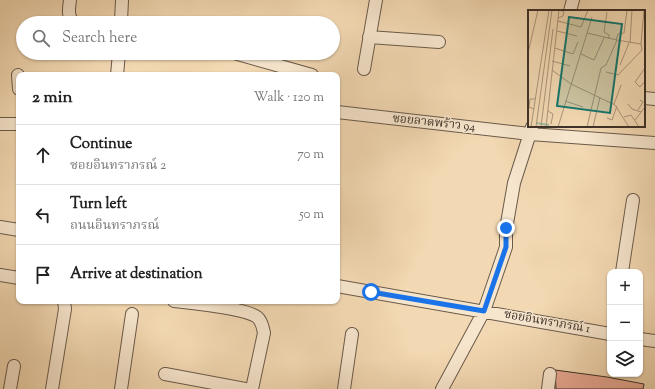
<!DOCTYPE html>
<html lang="en">
<head>
<meta charset="utf-8">
<style>
	:root { --surface:#fff; --page:#f6f6f6; --text:#222; --muted:#767676; --line:#e0e0e0 }
	body { margin:0; font-family:"Sorts Mill Goudy","Noto Serif Thai",serif; background:var(--page); color:var(--text) }
	.controls { position:absolute; right:12px; bottom:12px; display:grid; overflow:hidden; border-radius:8px; box-shadow:0 1px 3px #0004 }
	.controls button { width:36px; height:36px; display:grid; place-items:center; padding:0; border:0; border-bottom:1px solid var(--line); background:var(--surface); color:var(--text); font:20px sans-serif }
	.stop { position:absolute; width:12px; height:12px; margin:-9px; border:3px solid #1a73e8; border-radius:50%; background:#fff }
	.stop.end { background:#1a73e8; border-color:#fff; box-shadow:0 1px 4px #0008 }
	.list { margin:0; padding:0; list-style:none }
	h2 { display:flex; justify-content:space-between; align-items:center; height:52px; margin:0; padding:0 16px; font-size:17px }
	h2 small { font-size:13px; font-weight:400; color:var(--muted) }
	.list li { display:grid; grid-template-columns:26px 1fr auto; gap:12px; align-items:center; box-sizing:border-box; height:60px; padding:0 16px; border-top:1px solid var(--line) }
	.list b { display:block; font-size:15px; white-space:nowrap }
	.list p { margin:0; font-size:13px; white-space:nowrap; color:var(--muted) }
	.list em { font-size:13px; font-style:normal; color:var(--muted) }
	.icon { flex:none; width:22px; height:22px; fill:none; stroke:currentColor; stroke-width:2; stroke-linecap:round; stroke-linejoin:round }
	.map { position:relative; flex:none; width:655px; height:389px; overflow:hidden }
	.search { position:absolute; background:var(--surface); box-shadow:0 1px 3px #0004; left:16px; top:16px; width:324px; height:44px; display:flex; align-items:center; gap:10px; box-sizing:border-box; padding:0 14px; border-radius:22px; color:var(--muted); font-size:15px }
	.panel { position:absolute; background:var(--surface); box-shadow:0 1px 3px #0004; left:16px; top:72px; width:324px; height:232px; border-radius:8px }
	.map>svg:first-child { display:block }
	.building { fill:#e7a893; stroke:#3c3028 }
	.lines { fill:none; stroke-linecap:round; stroke-linejoin:round }
	.minor-casing { stroke:#6a5a4b; stroke-width:14 }
	.minor { stroke:#f7e6ce; stroke-width:12 }
	.route { stroke:#1a73e8; stroke-width:5 }
	.labels { text-anchor:middle; dominant-baseline:central; stroke-width:3; stroke-linejoin:round; paint-order:stroke }
	.street-label { font-size:12px; fill:#3c3028; stroke:#f7e6ce }
	.inset-river { fill:none; stroke:#9dbba6; stroke-width:2 }
	.inset-road { fill:none; stroke:#aa957b; stroke-width:1 }
	.view { fill:#0f766e; fill-opacity:0.15; stroke:#0f766e; stroke-width:2 }
	.inset-edge { fill:none; stroke:#3c3028; stroke-width:2 }
</style>
</head>
<body>
<div class="map">
<svg width="655" height="389" viewBox="0 0 655 389">
	<rect width="100%" height="100%" fill="#f3d9b3"/>
	<filter id="stains"><feTurbulence type="fractalNoise" baseFrequency=".005" numOctaves="4"/><feColorMatrix values="0 0 0 0 .2 0 0 0 0 .09 0 0 0 0 .02 0 0 0 .5 -.17"/></filter>
	<radialGradient id="worn" r=".72"><stop offset=".6" stop-color="#630" stop-opacity="0"/><stop offset="1" stop-color="#630" stop-opacity=".3"/></radialGradient>
	<!-- building -->
	<path class="building" d="M555,370l52,7 37,7 -1,5h-87z"/>
	<g class="lines">
		<defs>
			<path id="minor" d="M70,0c-1,8 -3,17 4,23
				M122,0l-1,21 6,2
				M570,11l3,-11
				M369,37l70,5
				M234,53l78,22
				M364,69l12,-69
				M18,75l1,14
				M117,75l2,-22
				M644,98l11,1
				M337,112l193,22 125,9
				M0,124h19
				M0,227l19,3
				M622,272l11,-72
				M0,275l19,3
				M337,286l273,48
				M174,301c17,2 71,7 83,16 5,4 6,11 7,16l-12,56
				M640,339l15,2
				M165,374l80,15
				M10,389l4,-23
				M52,389l13,-80 -1,-8
				M121,389l11,-75
				M344,389l8,-55
				M442,389l42,-78 22,-64v-18l8,-46 18,-56
				M548,389l2,-15"/>
		</defs>
		<!-- minor casing -->
		<use href="#minor" class="minor-casing"/>
		<!-- minor -->
		<use href="#minor" class="minor"/>
	</g>
	<g class="lines">
		<!-- route -->
		<path class="route" d="M371,292l113,19 22,-64v-19"/>
	</g>
	<g class="labels">
		<!-- street labels -->
		<g class="street-label">
			<text transform="translate(434 123) rotate(6)">ซอยลาดพร้าว 94</text>
			<text transform="translate(547 322) rotate(10)">ซอยอินทราภรณ์ 1</text>
		</g>
	</g>
	<!-- overview -->
	<g transform="translate(528 10)">
		<rect width="117" height="117" fill="#f3d9b3"/>
		<path class="inset-river" d="M8,113l13,2"/>
		<path class="inset-road" d="M79,2l-3,20 5,3v4M30,8l5,-2 1,-4 -4,-2M30,11l23,6 7,-17M29,21l20,5M59,23l30,7M88,30l2,-6 6,-1 3,-23M102,33l2,-33M27,38l18,6 5,-12M0,43l10,-43M53,44l13,6 10,-22M24,51l18,5M92,55l9,-22M117,58l-10,14 5,5 5,-6M24,60l19,14 44,21 14,22M78,62l12,3 24,-25 -1,-6M37,91l18,6M86,94l7,-19M100,94l4,5 9,3M6,99l-5,-2 1,-8h5M110,100l5,-8 -3,-2M20,101l5,3 -2,10M96,107l7,-2 8,12M79,108l5,2 5,-14M107,110l10,-13M3,117l18,-117M8,117l16,-117M13,117l12,-98M18,117l13,-117M30,117l34,-110M59,117l14,-59 5,-3 11,-25 24,4 3,-34M65,117l7,-30"/>
		<path class="view" d="M41,7l53,7 -12,89 -53,-7z"/>
		<rect width="117" height="117" class="inset-edge"/>
	</g>
	<rect width="100%" height="100%" filter="url(#stains)"/>
	<rect width="100%" height="100%" fill="url(#worn)"/>
</svg>
<div class="controls">
<button>+</button>
<button>−</button>
<button><svg class="icon" aria-label="layers" viewBox="0 0 24 24"><path d="M12 4l9 5-9 5-9-5zM3 14l9 5 9-5"/></svg></button>
</div>
<div class="stop" style="left:371px;top:292px"></div>
<div class="stop end" style="left:506px;top:228px"></div>
<div class="search"><svg class="icon" aria-label="search" viewBox="0 0 24 24"><circle cx="10" cy="10" r="6"/><path d="M15 15l6 6"/></svg>Search here</div>
<section class="panel">
<h2>2 min<small>Walk · 120 m</small></h2>
<ul class="list">
<li><svg class="icon" aria-label="ahead" viewBox="0 0 24 24"><path d="M12 20V5M6 11l6-6 6 6"/></svg><div><b>Continue</b><p>ซอยอินทราภรณ์ 2</p></div><em>70 m</em></li>
<li><svg class="icon" aria-label="left" viewBox="0 0 24 24"><path d="M17 20v-9H6M10 6l-5 5 5 5"/></svg><div><b>Turn left</b><p>ถนนอินทราภรณ์</p></div><em>50 m</em></li>
<li><svg class="icon" aria-label="arrive" viewBox="0 0 24 24"><path d="M6 21V4h12l-3 4 3 4H6"/></svg><div><b>Arrive at destination</b></div></li>
</ul>
</section>
</div>
</body>
</html>
